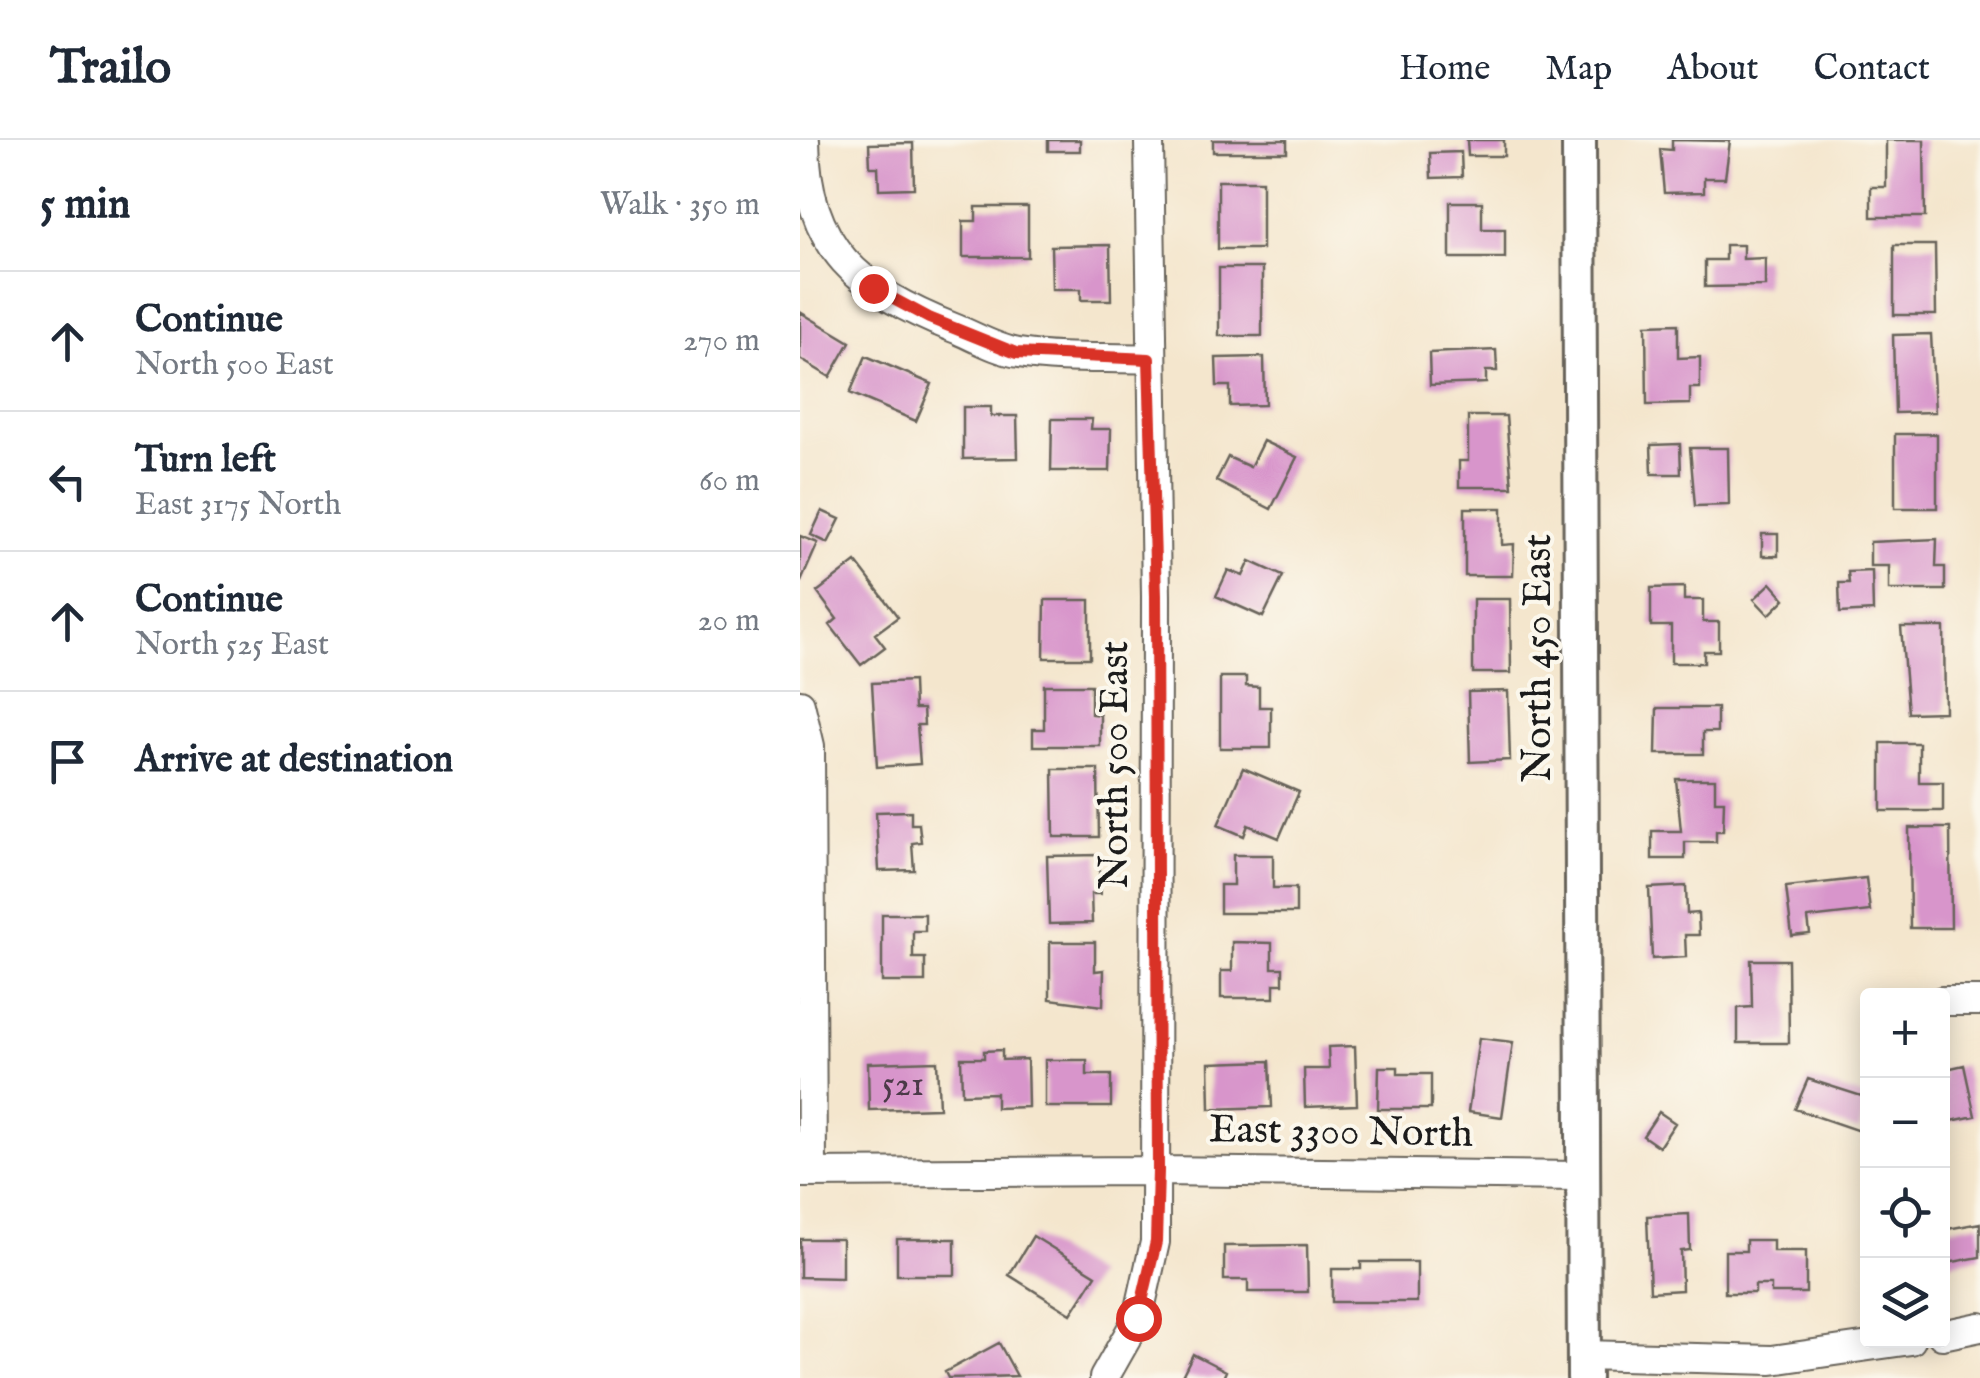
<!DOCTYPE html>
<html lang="en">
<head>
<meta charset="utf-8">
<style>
	:root { --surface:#fff; --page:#f6f6f7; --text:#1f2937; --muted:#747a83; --line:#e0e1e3 }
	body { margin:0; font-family:"IM FELL English",serif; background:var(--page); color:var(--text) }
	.controls { position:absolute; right:30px; bottom:30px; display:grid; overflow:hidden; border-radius:10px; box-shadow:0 5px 25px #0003 }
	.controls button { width:90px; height:90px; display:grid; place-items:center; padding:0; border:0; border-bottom:2px solid var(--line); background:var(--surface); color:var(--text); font:50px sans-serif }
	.stop { position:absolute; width:30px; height:30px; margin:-22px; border:8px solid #d93025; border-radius:50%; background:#fff }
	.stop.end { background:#d93025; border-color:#fff; box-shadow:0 2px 10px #0008 }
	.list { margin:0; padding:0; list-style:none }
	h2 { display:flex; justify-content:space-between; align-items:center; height:130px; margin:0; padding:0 40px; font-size:42px }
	h2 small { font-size:32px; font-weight:400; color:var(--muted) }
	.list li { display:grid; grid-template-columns:65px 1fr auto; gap:30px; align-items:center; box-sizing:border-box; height:140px; padding:0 40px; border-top:2px solid var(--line) }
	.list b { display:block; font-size:38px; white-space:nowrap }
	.list p { margin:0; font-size:32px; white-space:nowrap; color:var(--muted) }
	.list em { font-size:32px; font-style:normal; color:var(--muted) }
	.icon { flex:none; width:55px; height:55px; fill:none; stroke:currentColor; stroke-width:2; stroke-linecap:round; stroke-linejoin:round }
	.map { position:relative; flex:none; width:1180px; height:1238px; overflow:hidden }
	header { display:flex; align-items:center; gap:60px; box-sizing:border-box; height:140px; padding:0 50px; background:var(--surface); border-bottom:2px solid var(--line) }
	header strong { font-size:48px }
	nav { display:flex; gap:55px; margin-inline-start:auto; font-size:35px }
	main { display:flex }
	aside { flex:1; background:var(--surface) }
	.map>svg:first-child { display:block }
	.building { fill:#d895cb }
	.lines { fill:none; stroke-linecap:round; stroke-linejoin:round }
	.minor-casing { stroke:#68635a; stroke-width:32 }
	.tertiary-casing { stroke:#68635a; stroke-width:38 }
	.minor { stroke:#fff; stroke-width:28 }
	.tertiary { stroke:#fff; stroke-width:32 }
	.route { stroke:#d93025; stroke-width:12 }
	.labels { text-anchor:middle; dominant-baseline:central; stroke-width:8; stroke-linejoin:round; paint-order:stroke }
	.number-label { font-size:35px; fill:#4b3a48 }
	.street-label { font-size:40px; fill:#1c1c1c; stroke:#fbf7ec }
</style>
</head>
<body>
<header>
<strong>Trailo</strong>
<nav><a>Home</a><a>Map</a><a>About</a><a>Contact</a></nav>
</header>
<main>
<aside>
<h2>5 min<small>Walk · 350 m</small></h2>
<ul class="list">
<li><svg class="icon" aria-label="ahead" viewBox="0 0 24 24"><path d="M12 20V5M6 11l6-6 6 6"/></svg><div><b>Continue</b><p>North 500 East</p></div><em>270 m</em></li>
<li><svg class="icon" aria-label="left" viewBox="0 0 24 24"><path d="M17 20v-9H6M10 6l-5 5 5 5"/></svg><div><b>Turn left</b><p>East 3175 North</p></div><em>60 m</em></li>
<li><svg class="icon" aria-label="ahead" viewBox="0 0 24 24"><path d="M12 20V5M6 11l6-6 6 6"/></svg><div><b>Continue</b><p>North 525 East</p></div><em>20 m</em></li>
<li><svg class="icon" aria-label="arrive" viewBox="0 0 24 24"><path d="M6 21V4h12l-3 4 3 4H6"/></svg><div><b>Arrive at destination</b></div></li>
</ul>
</aside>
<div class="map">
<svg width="1180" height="1238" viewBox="0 0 1180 1238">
	<rect width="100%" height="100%" fill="#fbf7ec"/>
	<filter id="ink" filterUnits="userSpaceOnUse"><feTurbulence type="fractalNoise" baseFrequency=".01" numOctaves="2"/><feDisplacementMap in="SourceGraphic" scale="20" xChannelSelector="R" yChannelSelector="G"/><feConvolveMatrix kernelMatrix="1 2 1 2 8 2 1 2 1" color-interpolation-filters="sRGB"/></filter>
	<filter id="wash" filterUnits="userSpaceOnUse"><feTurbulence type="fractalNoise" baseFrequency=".0048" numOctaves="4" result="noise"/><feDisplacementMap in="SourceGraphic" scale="40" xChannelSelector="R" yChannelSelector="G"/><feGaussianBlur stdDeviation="2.25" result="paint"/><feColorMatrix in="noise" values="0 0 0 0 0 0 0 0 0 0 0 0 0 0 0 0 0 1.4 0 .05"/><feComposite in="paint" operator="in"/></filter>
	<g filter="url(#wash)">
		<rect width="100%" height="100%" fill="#f4e6cd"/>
		<g id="blocks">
			<!-- building -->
			<path class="building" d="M248,0h32v11h-32z
				M413,0h74v12h-74z
				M667,0h37v16h-36z
				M872,0l58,1 -5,37h-21v14l-40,1 -4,-44 12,1z
				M1086,0h38l1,77h-54v-30h15z
				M113,3l1,45 -35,1 -1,-22h-8l-1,-23z
				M661,12l1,25 -31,1 -1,-25z
				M418,41h44v68h-44z
				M650,62h32v27h23v29h-55z
				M176,67h52v50h-65v-36h13z
				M310,105l1,55h-30v-11h-29l-1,-43z
				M925,105h18v14l22,-1v28l-60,1v-27h20z
				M1094,105h41l1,70h-42z
				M419,128h43v68h-43z
				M0,172l50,30 -20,35 -30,-18z
				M878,184v34l22,-1v31h-10v16l-43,1 -1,-80z
				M1131,194l4,78 -40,1 -2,-78z
				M696,210l1,21h-11v12l-56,2 -1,-32z
				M66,216l66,28 -16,37 -66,-28z
				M464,217l1,48 -35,1v-20h-13l-1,-28z
				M163,267h28v9h26l1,42 -55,1z
				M668,276h38l6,71h-53v-26h9z
				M252,279h40l-1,10h20l-1,42h-59z
				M1095,294h42v74h-42z
				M463,301l34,16 -26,52 -55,-28 12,-24 22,10z
				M880,304l1,30h-29l-1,-29z
				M890,308h38l1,57 -34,1z
				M665,368h37v37l12,-1 -1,32h-48z
				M22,371l18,8 -12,24 -17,-8z
				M962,394h16v22h-16z
				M0,396l18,7 -18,41z
				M1137,399l-1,28h9v23h-56v-24h-19v-24z
				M450,421l33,15 -20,41 -47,-21 12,-26 15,6z
				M56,422l42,55 -23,17 10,13 -24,18 -31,-40 7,-6 -20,-27z
				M1072,431l1,40 -33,2 -1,-30h10l-1,-11z
				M971,443l14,16 -16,16 -15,-16z
				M884,447v13h19v22h16v29h-15v12h-33v-37h-20v-38z
				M673,459h37l1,74h-38z
				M245,460h45v58h-46z
				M1101,487h43l1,85 -37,1z
				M420,537h26v9l13,1v20h12v41h-51z
				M113,541l1,28h9l1,16h-7l3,39 -43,3 -5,-84z
				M244,545h47v29l9,1v31h-67v-17h11z
				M708,551l2,69 -40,2 -2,-70z
				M857,568h60v24h-14v22h-47z
				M1081,603h38v39h24v29h-62z
				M443,628l56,24 -20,46 -31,-13 -4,11 -26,-11z
				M253,629h45l1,68h-45z
				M876,639h39v22h9l-1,30h-7v11h-31v17h-33v-28h29z
				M111,671v13h8l2,18 -9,1 2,27 -35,1 -3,-59z
				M1109,688h41l1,100h-41z
				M299,715l1,39h-9l1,29 -43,1 -2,-68z
				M433,715h40v33h23v25h-76v-28h13z
				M1066,738l4,33 -62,7 2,16 -18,2 -6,-49z
				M886,746l1,28 11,-1 1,22h-14l1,22 -34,2 -3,-71z
				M82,774h43v17h-12v27h12v24h-43z
				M250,802h45v29l9,-1 -1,36 -53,-7z
				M432,802l40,1v25h11v16h-9v14h-53v-27h11z
				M951,820h37l1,83h-51v-35l14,-1z
				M679,898l34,4 -11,75 -34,-5z
				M555,906l2,59 -52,2 -1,-38h25l-1,-22z
				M202,910v10l25,-1 1,48 -32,1v-15l-34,1 -1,-36h23v-7z
				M245,920h42v15h24v32h-66z
				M137,921l2,47 -70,2 -1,-47z
				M470,921l2,46 -62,2 -1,-46z
				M1164,925l11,51 -33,7v-53z
				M579,927h19v7h33v35h-53z
				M1008,939l60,19 -9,33 -64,-22z
				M859,972l16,11 -16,24 -16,-11z
				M889,1074l1,36 -9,1 1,39 -32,2 -3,-76z
				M1180,1083v34l-38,7v-34z
				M233,1096l63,39 -25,39 -62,-39z
				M0,1099h42v39l-42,-1z
				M97,1099h58v36h-58z
				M946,1100h27v11h33v42h-35v-8h-16v8h-30v-42h21z
				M507,1105l1,47h-60v-12h-24v-34z
				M561,1122h56v40h-85v-33h29z
				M199,1203l18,33 -69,2 -3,-6z
				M393,1214l33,17 -3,7h-42z"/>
		</g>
	</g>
	<g filter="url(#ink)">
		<use href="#blocks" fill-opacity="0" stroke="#68635a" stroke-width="2.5"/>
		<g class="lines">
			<defs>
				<path id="minor" d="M5,0c1,109 54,150 149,188 20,8 43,22 65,25 42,7 88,4 130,6
					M0,564l10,42 2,427
					M1142,861h38
					M0,1033l358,-2 424,5
					M1142,1195l38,-8
					M783,1215l189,5 139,-20
					M304,1238l34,-60 17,-76 1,-646 -7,-456"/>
				<path id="tertiary" d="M779,0l5,1238"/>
			</defs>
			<!-- minor casing -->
			<use href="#minor" class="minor-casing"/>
			<!-- tertiary casing -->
			<use href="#tertiary" class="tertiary-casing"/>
			<!-- minor -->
			<use href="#minor" class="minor"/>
			<!-- tertiary -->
			<use href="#tertiary" class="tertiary"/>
		</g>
	</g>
	<g class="lines" filter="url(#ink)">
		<!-- route -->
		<path class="route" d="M73,148l56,30 87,35 133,6 7,237 2,575 -2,71 -18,76"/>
	</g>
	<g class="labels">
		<!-- number labels -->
		<g class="number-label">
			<text x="103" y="945">521</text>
		</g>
		<!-- street labels -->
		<g class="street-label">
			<text transform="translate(739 518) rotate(-90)">North 450 East</text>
			<text transform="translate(316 625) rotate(-90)">North 500 East</text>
			<text transform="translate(541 993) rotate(1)">East 3300 North</text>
		</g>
	</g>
</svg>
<div class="controls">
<button>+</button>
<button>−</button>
<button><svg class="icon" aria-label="locate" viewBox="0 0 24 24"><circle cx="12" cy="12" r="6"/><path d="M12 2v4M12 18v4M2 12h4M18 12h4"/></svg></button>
<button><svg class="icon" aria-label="layers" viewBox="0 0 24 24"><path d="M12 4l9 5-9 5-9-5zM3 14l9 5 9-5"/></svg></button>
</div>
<div class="stop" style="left:338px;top:1178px"></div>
<div class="stop end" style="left:73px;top:148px"></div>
</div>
</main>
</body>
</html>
